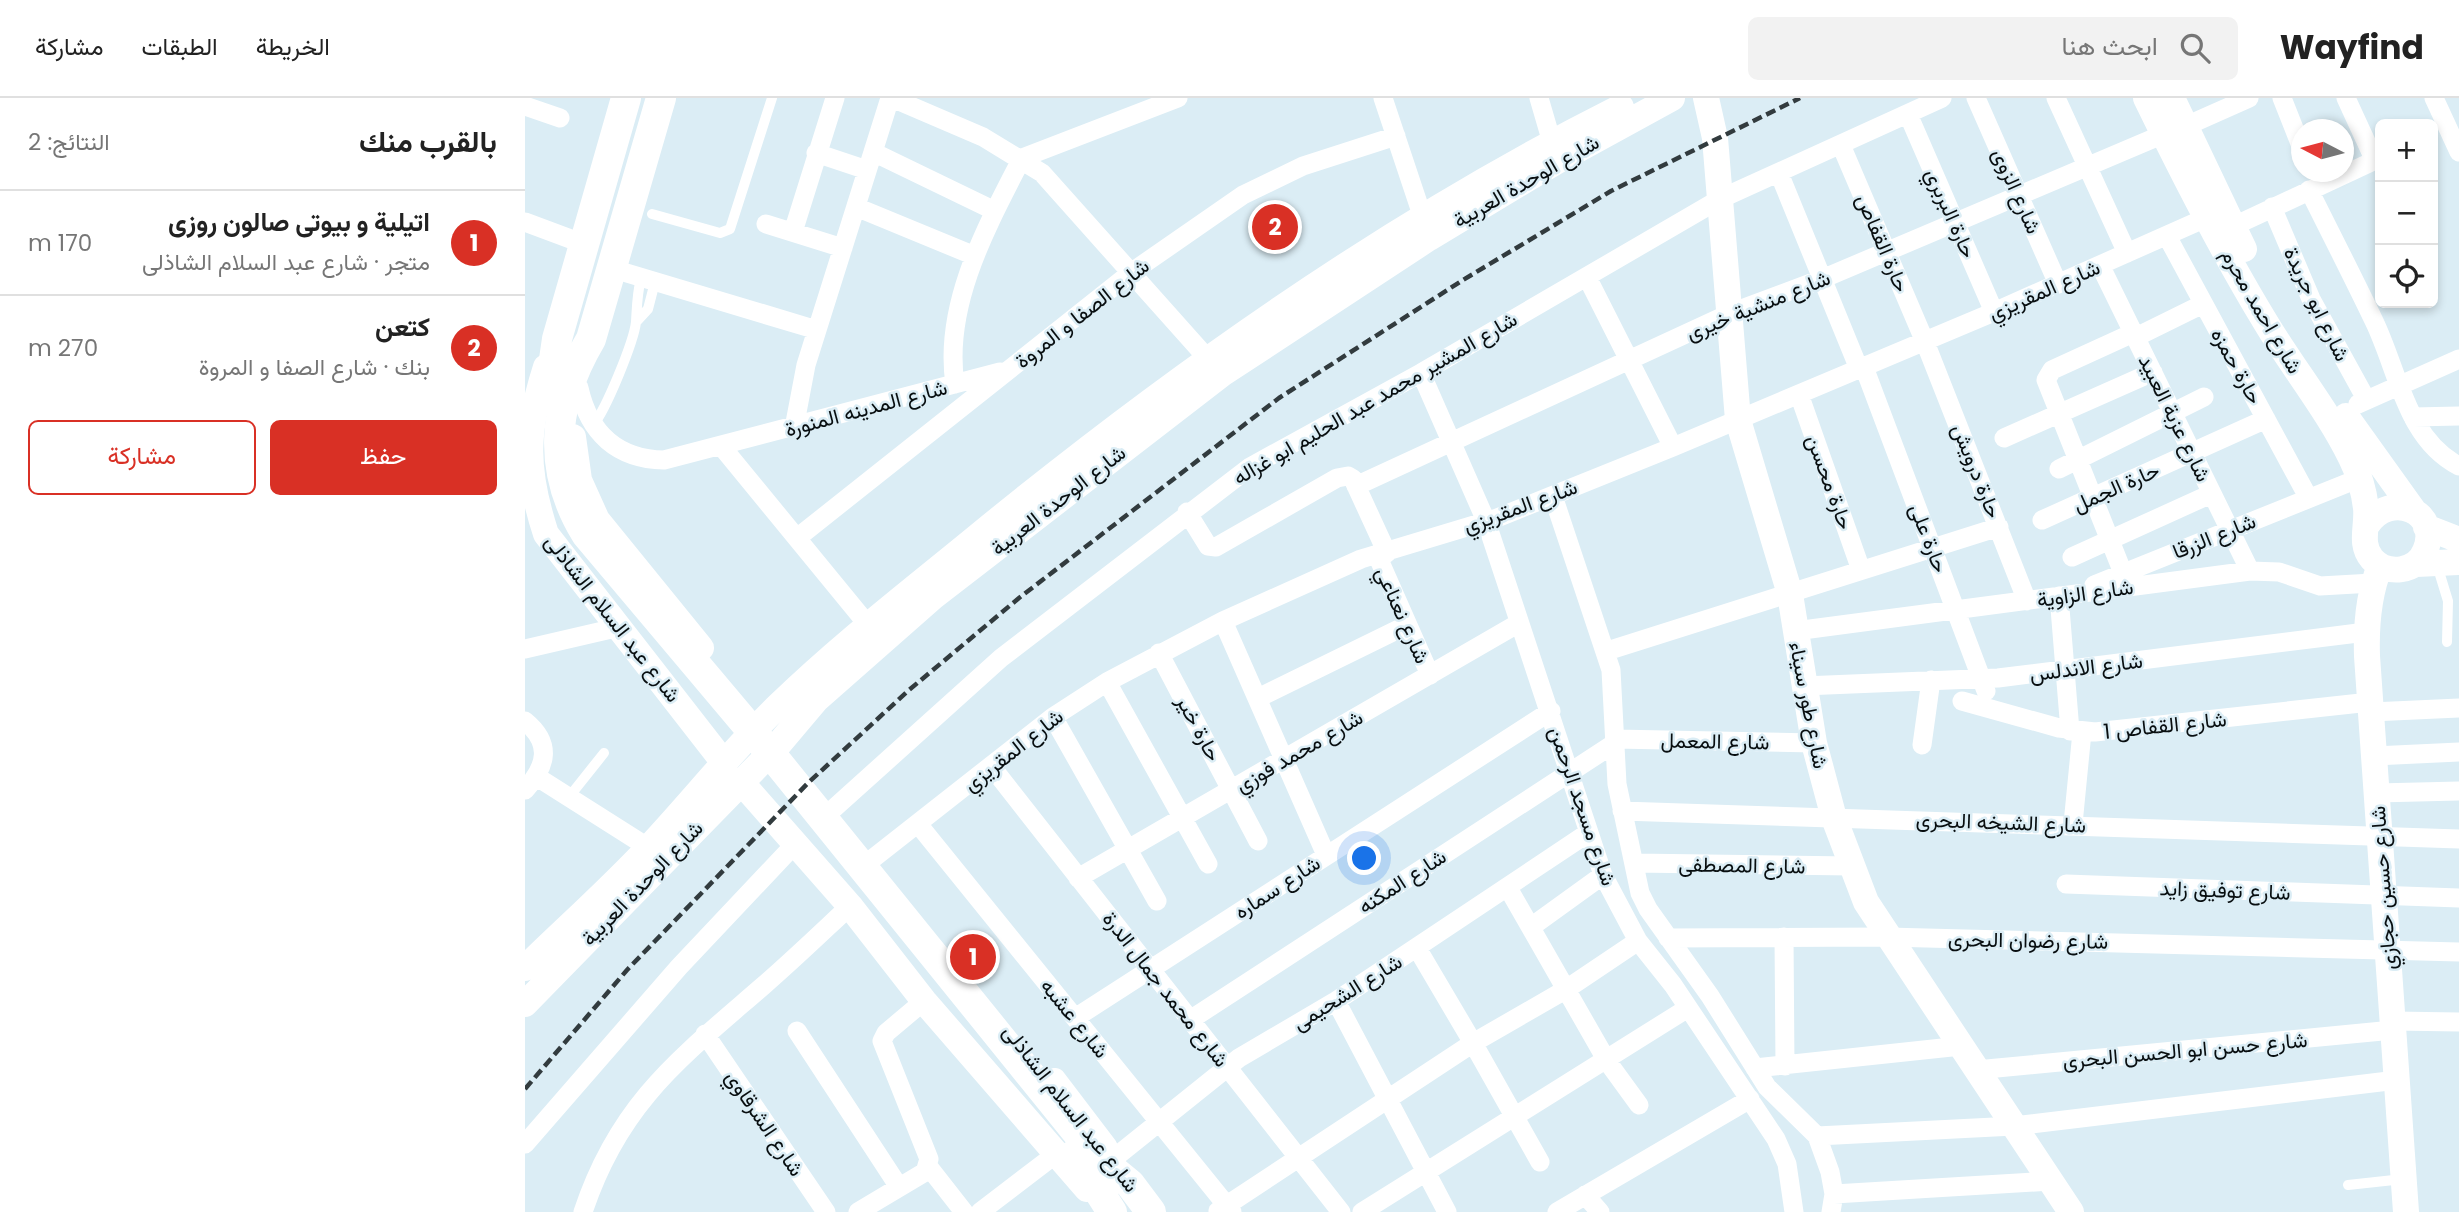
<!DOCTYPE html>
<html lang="ar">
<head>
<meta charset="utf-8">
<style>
	:root { --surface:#fff; --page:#f2f2f2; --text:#222; --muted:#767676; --line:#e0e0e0; --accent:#d93025 }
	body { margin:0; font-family:Poppins,Vazirmatn,sans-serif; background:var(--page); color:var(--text); direction:rtl }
	.controls { position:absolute; right:21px; top:21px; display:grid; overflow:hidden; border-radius:10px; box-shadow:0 4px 10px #0003 }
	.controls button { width:63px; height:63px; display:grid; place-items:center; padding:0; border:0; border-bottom:2px solid var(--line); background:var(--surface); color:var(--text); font:35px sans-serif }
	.compass { position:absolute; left:1766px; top:21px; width:63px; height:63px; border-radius:50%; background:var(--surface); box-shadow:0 4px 10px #0003; rotate:276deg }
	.you { position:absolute; left:840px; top:761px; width:24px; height:24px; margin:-18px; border:5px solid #fff; border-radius:50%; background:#1a73e8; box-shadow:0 0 0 10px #1a73e833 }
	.badge { display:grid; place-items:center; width:46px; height:46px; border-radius:50%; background:var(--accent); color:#fff; font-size:23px; font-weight:700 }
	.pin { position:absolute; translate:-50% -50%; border:4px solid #fff; box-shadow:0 2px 7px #0006 }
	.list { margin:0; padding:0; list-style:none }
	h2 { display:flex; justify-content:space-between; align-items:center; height:91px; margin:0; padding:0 28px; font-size:30px }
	h2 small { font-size:23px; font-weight:400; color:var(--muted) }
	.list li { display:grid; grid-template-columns:46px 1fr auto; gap:21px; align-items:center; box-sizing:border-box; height:105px; padding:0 28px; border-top:2px solid var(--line) }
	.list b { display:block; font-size:26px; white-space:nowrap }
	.list p { margin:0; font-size:23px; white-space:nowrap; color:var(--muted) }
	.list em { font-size:23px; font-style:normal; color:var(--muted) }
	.actions { display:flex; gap:14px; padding:21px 28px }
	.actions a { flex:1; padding:16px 0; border:2px solid var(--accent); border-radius:10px; text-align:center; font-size:24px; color:var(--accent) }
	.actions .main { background:var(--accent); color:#fff }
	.icon { flex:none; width:38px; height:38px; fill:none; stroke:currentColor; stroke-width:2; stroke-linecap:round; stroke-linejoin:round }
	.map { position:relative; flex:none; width:1934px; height:1114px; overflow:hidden; direction:ltr }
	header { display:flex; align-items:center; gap:42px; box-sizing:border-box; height:98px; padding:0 35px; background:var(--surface); border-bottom:2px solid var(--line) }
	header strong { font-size:33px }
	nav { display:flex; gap:38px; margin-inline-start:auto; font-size:24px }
	.search { width:490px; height:63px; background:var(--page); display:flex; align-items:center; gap:18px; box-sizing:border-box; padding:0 24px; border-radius:10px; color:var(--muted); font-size:26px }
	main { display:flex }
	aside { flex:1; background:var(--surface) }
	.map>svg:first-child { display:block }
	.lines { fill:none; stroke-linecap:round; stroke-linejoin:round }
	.lane { stroke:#fff; stroke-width:10 }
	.street { stroke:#fff; stroke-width:19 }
	.secondary { stroke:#fff; stroke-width:26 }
	.primary { stroke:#fff; stroke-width:30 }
	.rail { stroke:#323b3e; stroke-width:4.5; stroke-dasharray:10 5; stroke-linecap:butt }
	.labels { text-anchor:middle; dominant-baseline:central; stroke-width:5; stroke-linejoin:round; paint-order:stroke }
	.street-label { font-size:21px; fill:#080e10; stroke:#dbedf5 }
</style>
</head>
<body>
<header>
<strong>Wayfind</strong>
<div class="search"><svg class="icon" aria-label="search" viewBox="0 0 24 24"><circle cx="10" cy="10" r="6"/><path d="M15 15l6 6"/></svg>ابحث هنا</div>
<nav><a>الخريطة</a><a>الطبقات</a><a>مشاركة</a></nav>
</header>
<main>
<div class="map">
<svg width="1934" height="1114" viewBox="0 0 1934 1114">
	<rect width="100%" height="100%" fill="#dbedf5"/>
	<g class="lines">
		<!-- lane -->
		<path class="lane" d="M127,116l68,19 10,-4 42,-131
			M111,224l12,-13 7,-27
			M68,327c13,-15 41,-84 43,-103 1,-16 1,-28 5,-44
			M1912,467l11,36 -1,41
			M44,699l35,-44
			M1823,1087l55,-6"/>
		<!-- street -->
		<path class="street" d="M367,0l91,39 59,36 174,195
			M858,0l44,132
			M1014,0l16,55
			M1451,0l82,186
			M1531,0l71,155
			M1757,0l19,48
			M1821,0l29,63
			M1909,0l25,54
			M0,8l35,12
			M1383,16l86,198
			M1661,28l63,-28
			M1316,47l84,197 102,259
			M348,54l122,59
			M291,55l51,17
			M1254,75l80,196
			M1784,92c22,44 44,87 65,131 24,49 32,118 85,145
			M331,109l119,49
			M1747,109l39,92 55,100
			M0,124l59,22
			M241,126l77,24
			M268,134l42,-134
			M1696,134l159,-74
			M1642,138l141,261
			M1575,167l150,306
			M85,170l207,62
			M1062,179l86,170
			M1611,239l67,-33
			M1339,269l122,324
			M896,275l65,148 117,354 35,66 35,44 103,154 11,25 7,48
			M430,286c-12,-79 32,-158 67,-226l156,-60
			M54,290c10,45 38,71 85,72l336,-88
			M1274,296l62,176
			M1833,306l101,-45
			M1888,319l46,-1
			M269,330l12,-63 84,-267
			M1479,340l149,-66
			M197,349l146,178
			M1534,371l145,-72
			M831,388l375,-173 91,-34 342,-145
			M1028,398l58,174 6,114 23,109 8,16 62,87 57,91 50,49 13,36 4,22 -3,18
			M662,414l21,34 8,1 121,-69 11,-2 5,3 34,74
			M1517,422l224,-101
			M272,440l335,-266 111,-77 60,-29 93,-30
			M852,457l53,120
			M1547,459l139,-63
			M1598,475l-77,-193 6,-10 81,-37
			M1569,487l266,-107
			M1534,498l11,135
			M698,523l103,234
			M1270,533l455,-60 29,1 41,14 53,-3
			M0,551l95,-22
			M1082,553l392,-124
			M634,555l99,188
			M582,584l101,182
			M1278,588l195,-8 368,-46
			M733,600l149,-73
			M1437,603l97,27 36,4 275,-30
			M1846,614l88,-4
			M528,619l104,184
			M0,623c27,22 22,45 0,69
			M1090,641l199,4
			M1397,647l9,-65
			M1849,658l85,-4
			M466,668l350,446
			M12,679l112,71
			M1852,695l82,-2
			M306,713l170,-153 249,-191 171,-94 299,-174 222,-101
			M1097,713l837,28
			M393,726l314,388
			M1548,726l9,-92
			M346,762l182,-143 54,-35 116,-61 138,-62 136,-41 176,-71 321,-135 214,-95
			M1109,765l217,3
			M553,780l441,-255
			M1541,786l393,14
			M983,790l99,173 32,44
			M1006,829l72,-52
			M1259,839l1,129
			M1143,840l219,-1 572,15
			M811,903l111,211
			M550,920l476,-307
			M665,922l425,-277
			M1868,923l66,1
			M272,933l102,156
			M180,936l121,178
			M1230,970l206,-22
			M1451,972l417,-40
			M1292,1038l197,-10 383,-46
			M0,1046l154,-177 117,-124
			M588,1061l126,-101 97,-57 252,-168
			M1015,1064l-67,-119 92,-53 73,-49
			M403,1068l36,46
			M1309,1096l217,-13
			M1060,1097l15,17
			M693,1113l255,-168 -56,-95
			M58,1114c36,-109 97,-154 180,-226 30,-26 58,-53 87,-80
			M333,1114l67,-40 4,-13 -47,-118 4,-8 38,-32
			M455,1114l76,-58
			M837,1114l326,-204
			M1032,1114l193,-113"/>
		<!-- secondary -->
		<path class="secondary" d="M1181,0l9,40 23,282 52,174 24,149 20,75 32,84 205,310
			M1621,0c37,76 76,153 120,225 27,45 62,88 85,135 8,16 13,33 15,50 2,18 -7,36 6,51 15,17 45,13 53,-8 17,-38 -34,-62 -58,-26
			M1647,0l72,151
			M21,269c-21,65 -21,103 0,167l179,230
			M1821,318l68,95
			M48,339l6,43 18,40 104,128
			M1901,429l33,13
			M1891,466l43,-2
			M1855,468c-12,29 -14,59 -13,90l39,556
			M216,684l109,124 74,95 163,188
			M0,870c42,-41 86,-80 126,-123 43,-46 83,-97 128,-140 63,-61 132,-114 199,-169 198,-162 413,-314 643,-429
			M0,906l253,-259 38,-45 117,-103 289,-223 207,-136 128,-77 115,-63
			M529,983l51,67"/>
		<!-- primary -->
		<path class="primary" d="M136,0l-70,241c-38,64 -45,130 -5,195l176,209 334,413 34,28 21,28
			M23,303l9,-62 69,-241
			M550,1056l37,58"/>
		<!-- rail -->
		<path class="rail" d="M0,991l102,-119 181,-187 101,-93 110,-92 260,-200 184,-118 148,-89 189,-93"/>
	</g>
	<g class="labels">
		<!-- street labels -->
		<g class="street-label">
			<text transform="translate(1001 83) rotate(-30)">شارع الوحدة العربية</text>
			<text transform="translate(1492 93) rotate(66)">شارع الزوى</text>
			<text transform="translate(1426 115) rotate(66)">حارة البربري</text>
			<text transform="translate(1358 145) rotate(67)">حارة القفاص</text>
			<text transform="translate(1519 192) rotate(-24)">شارع المقريزي</text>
			<text transform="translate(1792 206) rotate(64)">شارع ابو جريدة</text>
			<text transform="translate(1233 207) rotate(-22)">شارع منشية خيرى</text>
			<text transform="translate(1737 213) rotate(60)">شارع احمد محرم</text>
			<text transform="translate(557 215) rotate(-38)">شارع الصفا و المروة</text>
			<text transform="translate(1712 268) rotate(61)">حارة حمزه</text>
			<text transform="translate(850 300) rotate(-30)">شارع المشير محمد عبد الحليم ابو غزاله</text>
			<text transform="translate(341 310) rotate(-15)">شارع المدينه المنورة</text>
			<text transform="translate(1650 320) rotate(64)">شارع عزبة العبيد</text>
			<text transform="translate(1452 373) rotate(68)">حارة درويش</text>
			<text transform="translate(1305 384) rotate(70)">حارة محسن</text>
			<text transform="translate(1591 389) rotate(-24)">حارة الجمل</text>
			<text transform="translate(533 402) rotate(-38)">شارع الوحدة العربية</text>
			<text transform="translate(995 408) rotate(-20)">شارع المقريزي</text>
			<text transform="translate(1689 438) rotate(-22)">شارع الزرقا</text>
			<text transform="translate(1404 440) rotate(69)">حارة على</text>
			<text transform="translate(1560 495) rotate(-8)">شارع الزاوية</text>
			<text transform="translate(878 517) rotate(66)">شارع نعناعي</text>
			<text transform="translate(88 520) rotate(52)">شارع عبد السلام الشاذلى</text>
			<text transform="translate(1561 569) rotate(-7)">شارع الاندلس</text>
			<text transform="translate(1284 607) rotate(79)">شارع طور سيناء</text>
			<text transform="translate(1640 627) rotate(-6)">شارع القفاص 1</text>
			<text transform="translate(674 630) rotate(62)">حارة خير</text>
			<text transform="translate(1190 643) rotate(1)">شارع المعمل</text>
			<text transform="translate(488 652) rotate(-38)">شارع المقريزي</text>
			<text transform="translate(774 653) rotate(-30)">شارع محمد فوزي</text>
			<text transform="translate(1058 708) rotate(71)">شارع مسجد الرحمن</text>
			<text transform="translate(1476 724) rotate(2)">شارع الشيخه البحرى</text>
			<text transform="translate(1217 767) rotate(1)">شارع المصطفى</text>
			<text transform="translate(877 783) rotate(-33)">شارع المكنه</text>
			<text transform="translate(117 785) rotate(-46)">شارع الوحدة العربية</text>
			<text transform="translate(752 789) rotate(-33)">شارع سماره</text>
			<text transform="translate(1858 790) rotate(-94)">شارع حسين حجازي</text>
			<text transform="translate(1700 792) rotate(2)">شارع توفيق زايد</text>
			<text transform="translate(1503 842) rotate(1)">شارع رضوان البحرى</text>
			<text transform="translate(641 891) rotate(52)">شارع محمد جمال الدرة</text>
			<text transform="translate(822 894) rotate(-32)">شارع الشحيمى</text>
			<text transform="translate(550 920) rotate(51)">شارع عشبه</text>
			<text transform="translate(1660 952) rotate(-5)">شارع حسن ابو الحسن البحرى</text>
			<text transform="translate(546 1010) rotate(52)">شارع عبد السلام الشاذلى</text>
			<text transform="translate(240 1025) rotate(56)">شارع الشرقاوي</text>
		</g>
	</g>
</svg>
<div class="controls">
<button>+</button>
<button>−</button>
<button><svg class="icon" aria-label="locate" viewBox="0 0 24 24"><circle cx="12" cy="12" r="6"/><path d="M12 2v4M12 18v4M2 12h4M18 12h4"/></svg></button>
</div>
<svg class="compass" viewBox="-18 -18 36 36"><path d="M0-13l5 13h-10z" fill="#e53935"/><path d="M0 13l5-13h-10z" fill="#767676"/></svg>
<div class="you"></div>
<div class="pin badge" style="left:448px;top:859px">1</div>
<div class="pin badge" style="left:750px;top:129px">2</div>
</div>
<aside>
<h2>بالقرب منك<small>النتائج: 2</small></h2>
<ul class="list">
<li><span class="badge">1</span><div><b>اتيلية و بيوتى صالون روزى</b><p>متجر · شارع عبد السلام الشاذلى</p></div><em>170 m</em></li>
<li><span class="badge">2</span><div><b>كتعن</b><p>بنك · شارع الصفا و المروة</p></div><em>270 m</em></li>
</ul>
<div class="actions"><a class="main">حفظ</a><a>مشاركة</a></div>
</aside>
</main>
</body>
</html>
